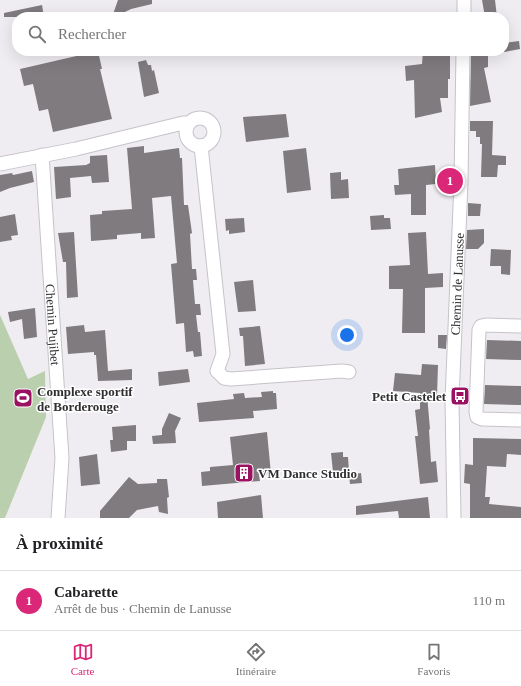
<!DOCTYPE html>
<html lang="fr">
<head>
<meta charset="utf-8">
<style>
	:root { --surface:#fff; --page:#f2f2f2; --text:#202124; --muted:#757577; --line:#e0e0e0; --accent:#db2777 }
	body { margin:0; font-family:Georgia,serif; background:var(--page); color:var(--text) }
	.you { position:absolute; left:347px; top:335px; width:14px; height:14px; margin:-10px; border:3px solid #fff; border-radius:50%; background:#1a73e8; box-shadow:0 0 0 6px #1a73e833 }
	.badge { display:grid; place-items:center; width:26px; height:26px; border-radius:50%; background:var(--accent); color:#fff; font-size:13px; font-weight:700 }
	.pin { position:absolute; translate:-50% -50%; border:2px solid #fff; box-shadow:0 1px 4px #0006 }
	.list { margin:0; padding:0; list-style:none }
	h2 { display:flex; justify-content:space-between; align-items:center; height:52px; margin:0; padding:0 16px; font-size:17px }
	h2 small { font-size:13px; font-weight:400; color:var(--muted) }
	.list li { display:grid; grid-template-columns:26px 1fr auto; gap:12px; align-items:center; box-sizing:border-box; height:60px; padding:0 16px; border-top:1px solid var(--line) }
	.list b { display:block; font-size:15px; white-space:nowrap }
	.list p { margin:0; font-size:13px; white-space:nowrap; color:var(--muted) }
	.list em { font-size:13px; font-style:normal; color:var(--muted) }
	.icon { flex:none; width:22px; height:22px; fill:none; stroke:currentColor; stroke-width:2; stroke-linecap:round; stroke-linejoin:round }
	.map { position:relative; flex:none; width:521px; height:518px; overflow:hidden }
	.search { position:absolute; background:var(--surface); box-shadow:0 4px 16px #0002; left:12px; right:12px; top:12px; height:44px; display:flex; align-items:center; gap:10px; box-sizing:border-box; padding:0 14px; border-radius:16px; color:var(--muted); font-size:15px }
	.sheet { height:112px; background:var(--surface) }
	nav { display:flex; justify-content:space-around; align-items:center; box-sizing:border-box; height:56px; border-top:1px solid var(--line); background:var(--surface); font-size:11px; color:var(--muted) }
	nav a { display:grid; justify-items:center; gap:2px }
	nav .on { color:var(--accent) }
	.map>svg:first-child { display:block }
	.green { fill:#b9cfad }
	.building { fill:#7f7b7e }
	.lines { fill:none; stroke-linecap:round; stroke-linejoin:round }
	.street-casing { stroke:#c6c3c8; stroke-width:15 }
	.street { stroke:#fff; stroke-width:13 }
	.labels { text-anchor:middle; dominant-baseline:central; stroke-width:3; stroke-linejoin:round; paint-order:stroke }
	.street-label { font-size:13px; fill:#302f31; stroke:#fff }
	.poi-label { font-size:13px; font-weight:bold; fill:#302f31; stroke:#fff; text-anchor:start }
</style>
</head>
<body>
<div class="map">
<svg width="521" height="518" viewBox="0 0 521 518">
	<rect width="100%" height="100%" fill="#f0edf2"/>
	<!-- green -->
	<path class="green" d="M0,315l28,64 17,-8 1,46 -41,101h-5z"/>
	<!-- building -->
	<path class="building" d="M118,0h34v4l-21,5 -8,4 -2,4h-9z
		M482,0h13l2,17h-12z
		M42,5l2,12h-40v-4z
		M519,41l1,8 -16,3v-9z
		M98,51l4,18h-2l12,50 -59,13 -5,-23 -9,2 -6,-27 -9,2 -4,-17z
		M423,51h27v28h-2v19h-8l2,14 -27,6 -1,-38 -8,1 -1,-15 17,-2z
		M488,51v16l-4,1 7,34 -21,4 1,-52z
		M146,60l2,5h3l1,6 2,-1 5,23 -15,4 -6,-35z
		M286,114l3,23 -43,5 -3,-25z
		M470,121h23l-1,34 14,1v9h-8l-1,12h-16l1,-33h-2v-7h-4v-6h-6z
		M144,146v7l35,-5 1,10h2l2,47h4l4,28 -2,1 2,35h4l1,11h-4l2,24h5l1,11h-5l2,17h2l2,24 -8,1 -1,-6 -7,1 -2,-29 -8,1 -5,-60 6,-1 -6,-67 -19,2 3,40 -14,1v-6l-24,2v4l-26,2 -1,-26 12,-1v-3l30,-2 -5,-61z
		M306,148l5,42 -24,3 -4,-42z
		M107,155l2,27 -17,1 -1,-7 -21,2 1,19 -15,2 -2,-32 32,-2 4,-2v-7z
		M435,165l1,19 -10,1v30h-15v-21l-16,1 -1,-10h5l-1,-16z
		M32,171l2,11 -24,6 -10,4v-17l12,-2 1,2z
		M341,172v8l7,-1 1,19 -18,1 -1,-26z
		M468,203l13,1 -1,12h-12z
		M15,214l3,21 -7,1 1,4 -12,2v-25z
		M384,215v3h6l1,11 -20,1 -1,-14z
		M244,218l1,14 -16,2v-4l-3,1 -1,-12z
		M484,229v14l-6,6h-12l1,-19z
		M74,232l4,65 -11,1 -1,-36h-3l-5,-29z
		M426,232l2,42 15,-1v14l-18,1v45h-23l1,-44h-14v-23l21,-1 -2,-32z
		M491,249l20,1 -1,25 -9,-1v-8h-11z
		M253,280l3,31 -18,1 -4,-30z
		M35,308l2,29 -13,2 -2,-20 -12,3 -2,-10z
		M84,325l1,7 20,-2 3,41 24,-2v11l-34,1 -2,-26h-2v-3l-26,2 -2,-27z
		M260,326l5,38 -20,2 -2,-30h-3l-1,-8z
		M438,335h9l-1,14 -8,-1z
		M487,340l34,1v19l-35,-1z
		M422,364l16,1 -1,31 -10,-1 3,34 -1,1 2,32 5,-1 2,21 -18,2 -5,-48h3l-3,-26 5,-1v-16l-27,-2 2,-18 26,2z
		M188,369l2,13 -31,4 -1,-14z
		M485,385l36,1v19l-37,-1z
		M273,391v2h3l1,16 -24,2 1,7 -55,4 -2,-19 37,-4 -1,-5 11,-1 1,5 17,-1 -1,-5z
		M169,413l12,5 -6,13 1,12 -23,1 -1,-8 10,-1v-6z
		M136,425v16h-9v9l-16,2 -1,-12h3l-1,-13z
		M267,432l4,42 -12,1 1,6 -58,5 -1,-14 9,-1v-4l23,-2 -3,-28z
		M473,438l48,1v16l-14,-1 -1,13 -19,-1 -2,31h5l-1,7 32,3v11h-51v-34l-6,-1 1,-19 8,1z
		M343,452v5h5l1,14 -16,1 -2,-19z
		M97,454l3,30 -19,2 -2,-29z
		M361,473l1,10 -12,1 -1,-9z
		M129,477l9,7 19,-1v-4h10l2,18 -2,1 1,16 -9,-2 -1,-6 -21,4 -8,8h-29v-7z
		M261,495l2,23h-45l-1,-16z
		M428,497l2,21h-31l-1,-7 -42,4v-9z"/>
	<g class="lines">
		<defs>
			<g id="street">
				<path d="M464,17v-17"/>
				<circle cx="200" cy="132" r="14"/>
				<path d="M201,146l22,208 -6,17 7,7 7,1 111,-8 7,1"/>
				<path id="s1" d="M42,155l20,303 -4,60"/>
				<path d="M0,164l76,-15 107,-26h6"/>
				<path d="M521,326l-35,-1 -5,1 -2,4 -3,82 1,5 5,2 39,1"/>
				<path id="s2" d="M454,518l-2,-118 9,-218 2,-131"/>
			</g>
		</defs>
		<!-- street casing -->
		<use href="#street" class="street-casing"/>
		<!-- street -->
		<use href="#street" class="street"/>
	</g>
	<!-- icons -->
	<defs>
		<symbol id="bus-square" viewBox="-11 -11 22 22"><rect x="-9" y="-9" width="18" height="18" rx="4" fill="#9b1162" stroke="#fff"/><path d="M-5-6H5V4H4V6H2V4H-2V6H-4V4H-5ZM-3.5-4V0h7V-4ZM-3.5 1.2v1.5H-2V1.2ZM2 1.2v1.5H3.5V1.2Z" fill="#fff"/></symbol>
		<symbol id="stadium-square" viewBox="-11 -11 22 22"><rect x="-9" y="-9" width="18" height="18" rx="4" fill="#9b1162" stroke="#fff"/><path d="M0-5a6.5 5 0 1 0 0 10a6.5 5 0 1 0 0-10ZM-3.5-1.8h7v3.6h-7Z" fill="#fff"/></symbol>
		<symbol id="building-square" viewBox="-11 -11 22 22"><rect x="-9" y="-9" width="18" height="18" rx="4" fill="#9b1162" stroke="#fff"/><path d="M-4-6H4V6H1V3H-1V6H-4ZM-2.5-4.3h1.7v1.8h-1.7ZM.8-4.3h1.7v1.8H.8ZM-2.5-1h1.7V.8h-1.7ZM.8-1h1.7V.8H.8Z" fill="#fff"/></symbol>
	</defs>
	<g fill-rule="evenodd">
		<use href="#bus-square" x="449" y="385" width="22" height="22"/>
		<use href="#stadium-square" x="12" y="387" width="22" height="22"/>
		<use href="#building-square" x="233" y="462" width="22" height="22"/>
	</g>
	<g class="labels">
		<!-- street labels -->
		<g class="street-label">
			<text stroke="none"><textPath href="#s2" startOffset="234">Chemin de Lanusse</textPath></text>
			<text stroke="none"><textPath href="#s1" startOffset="170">Chemin Pujibet</textPath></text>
		</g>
		<!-- poi labels -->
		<g class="poi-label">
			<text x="37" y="391">Complexe sportif<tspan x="37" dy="15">de Borderouge</tspan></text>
			<text x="446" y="396" text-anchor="end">Petit Castelet</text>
			<text x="258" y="473">VM Dance Studio</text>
		</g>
	</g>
</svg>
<div class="you"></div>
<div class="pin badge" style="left:450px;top:181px">1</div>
<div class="search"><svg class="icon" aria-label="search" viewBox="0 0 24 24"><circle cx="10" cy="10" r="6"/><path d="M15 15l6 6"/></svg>Rechercher</div>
</div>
<section class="sheet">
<h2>À proximité<small></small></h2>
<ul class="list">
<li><span class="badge">1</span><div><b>Cabarette</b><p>Arrêt de bus · Chemin de Lanusse</p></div><em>110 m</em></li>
</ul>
</section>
<nav>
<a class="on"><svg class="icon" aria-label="map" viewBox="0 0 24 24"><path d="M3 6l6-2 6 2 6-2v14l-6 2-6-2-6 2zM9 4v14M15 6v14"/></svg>Carte</a>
<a><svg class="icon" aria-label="directions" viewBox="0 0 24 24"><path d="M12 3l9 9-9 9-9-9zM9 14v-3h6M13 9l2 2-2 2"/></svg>Itinéraire</a>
<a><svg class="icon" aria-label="saved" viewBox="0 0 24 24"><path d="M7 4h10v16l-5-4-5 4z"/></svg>Favoris</a>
</nav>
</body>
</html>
